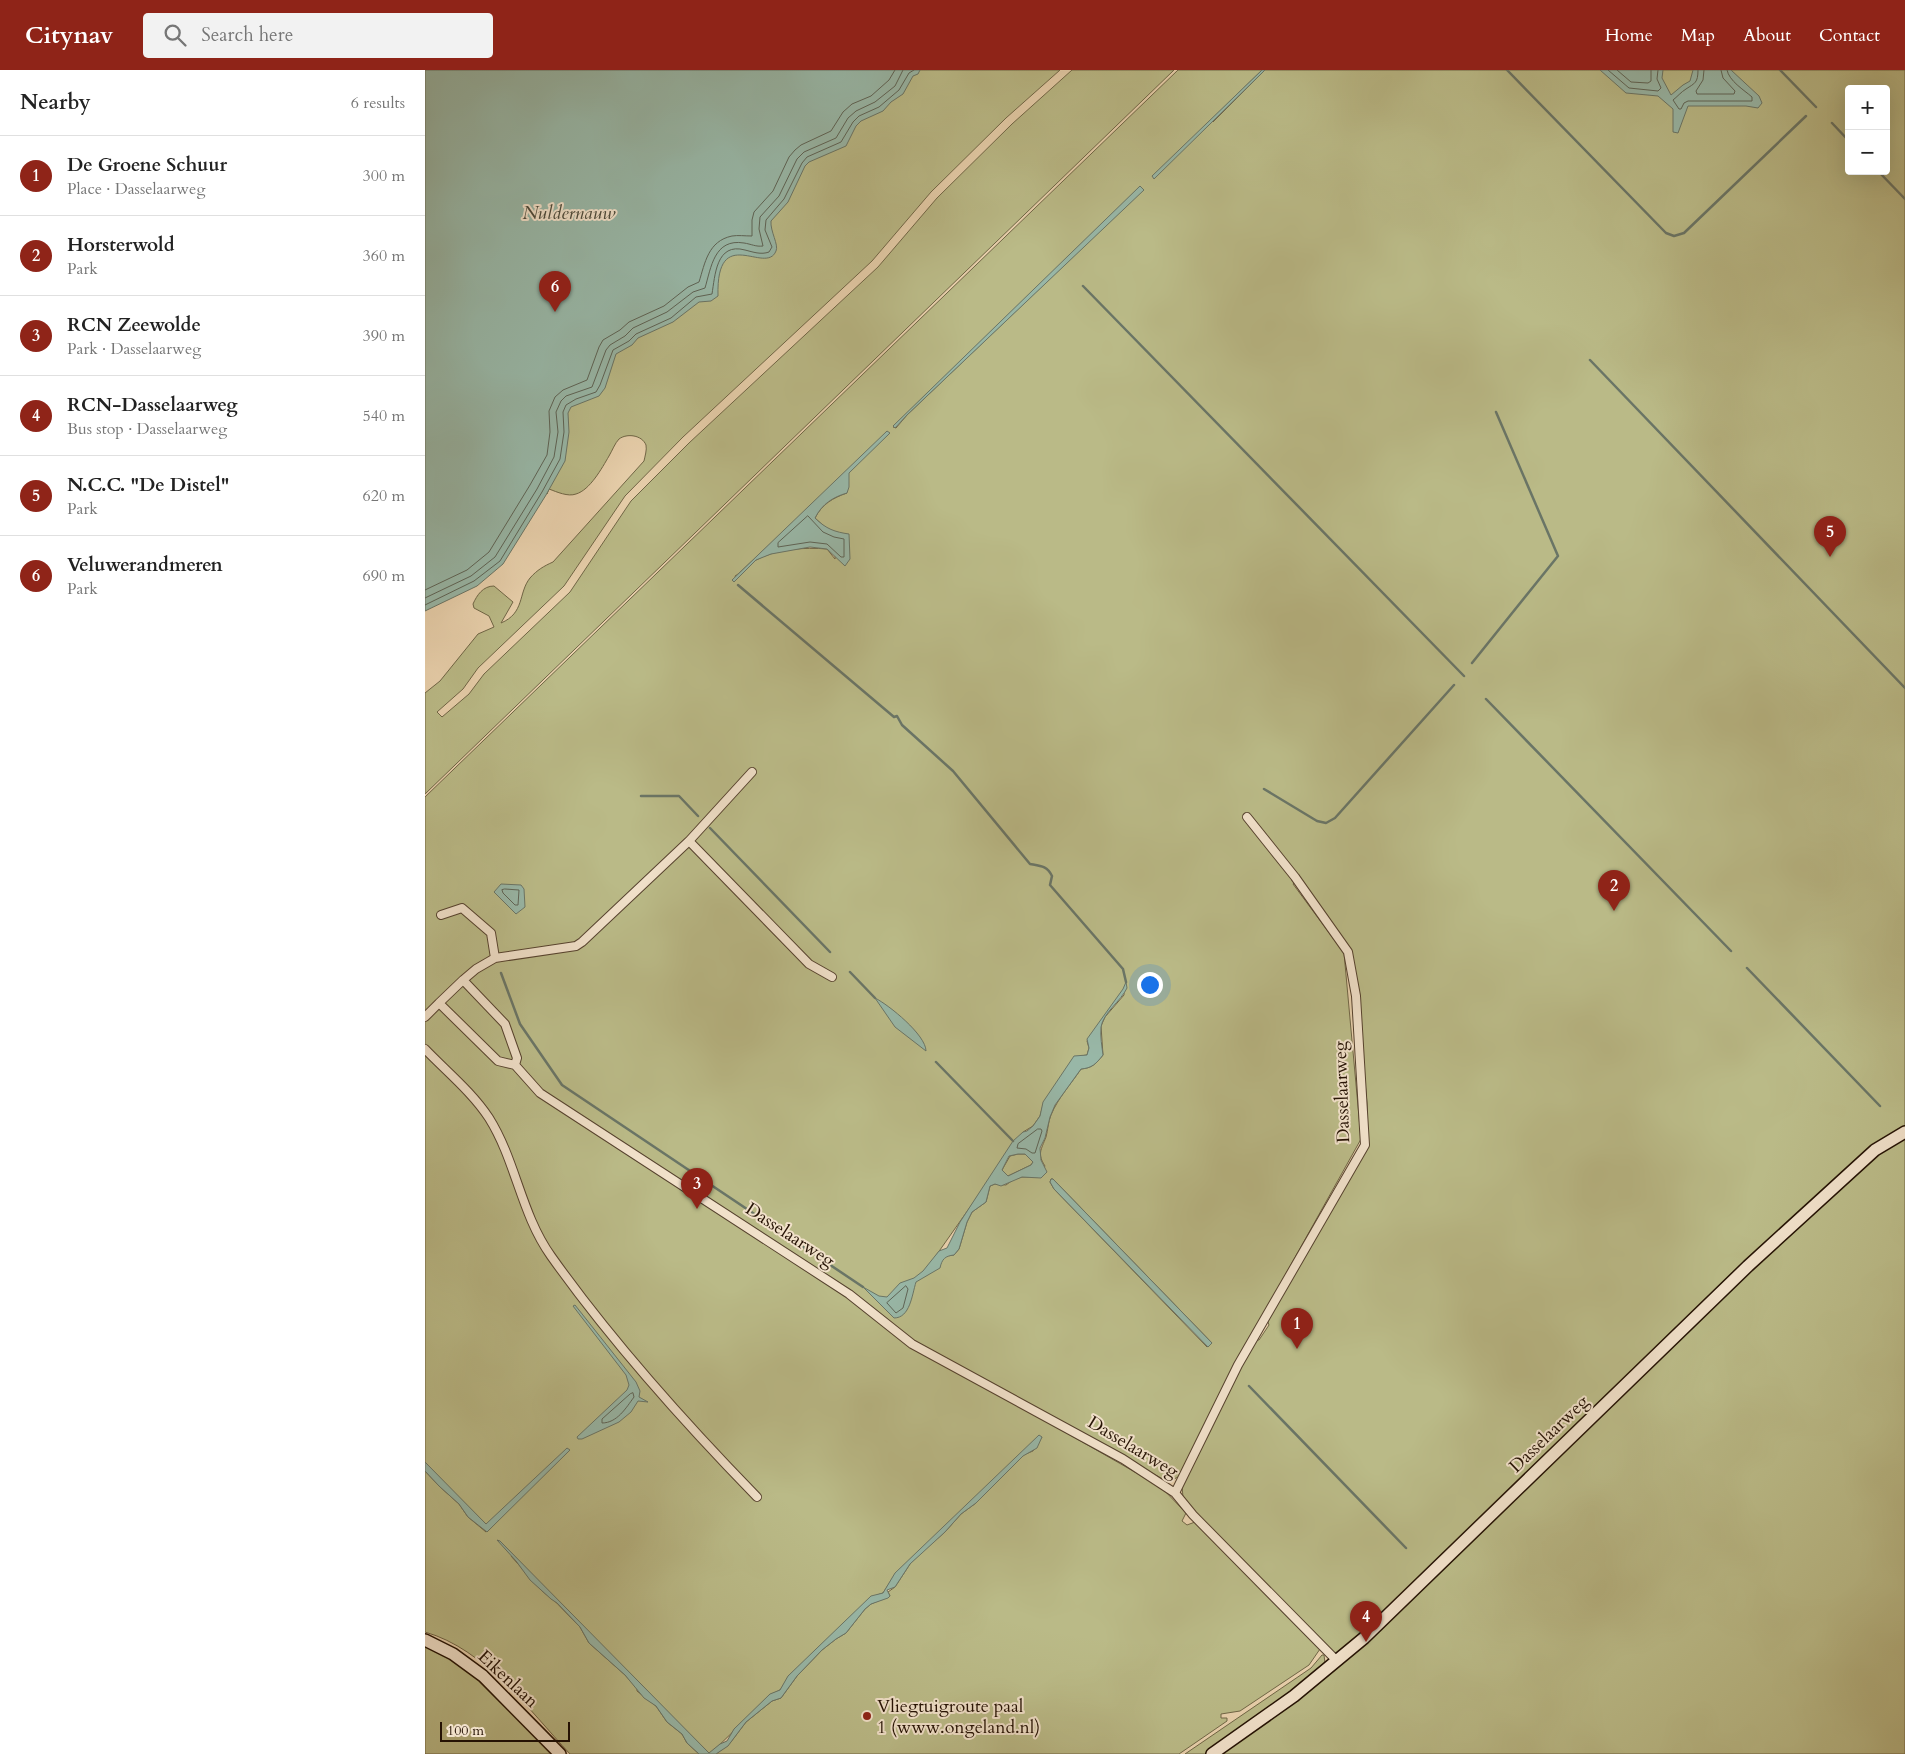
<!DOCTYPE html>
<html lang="en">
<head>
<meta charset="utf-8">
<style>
	:root { --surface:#fff; --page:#f2f2f2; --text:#222; --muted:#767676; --line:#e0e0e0; --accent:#8f2418 }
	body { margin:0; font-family:Cardo,serif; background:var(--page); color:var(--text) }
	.controls { position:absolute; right:15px; top:15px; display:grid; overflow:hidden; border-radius:5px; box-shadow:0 5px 20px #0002 }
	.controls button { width:45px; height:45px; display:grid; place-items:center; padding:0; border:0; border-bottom:1px solid var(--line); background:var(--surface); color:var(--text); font:25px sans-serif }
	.scale { position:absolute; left:15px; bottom:12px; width:130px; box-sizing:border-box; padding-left:5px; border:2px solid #251204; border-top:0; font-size:14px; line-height:18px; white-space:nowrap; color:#251204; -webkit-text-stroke:4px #f1e1ca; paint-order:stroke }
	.you { position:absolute; left:724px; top:914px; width:18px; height:18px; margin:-12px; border:4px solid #fff; border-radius:50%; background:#1a73e8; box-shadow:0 0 0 8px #1a73e833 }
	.badge { display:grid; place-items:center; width:32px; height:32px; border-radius:50%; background:var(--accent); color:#fff; font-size:16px; font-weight:700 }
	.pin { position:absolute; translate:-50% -41px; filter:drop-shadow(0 1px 2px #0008) }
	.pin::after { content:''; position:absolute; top:26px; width:18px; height:15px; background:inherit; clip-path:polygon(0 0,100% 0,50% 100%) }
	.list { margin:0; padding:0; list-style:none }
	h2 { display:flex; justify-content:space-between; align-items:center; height:65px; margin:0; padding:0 20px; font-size:21px }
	h2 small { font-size:16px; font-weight:400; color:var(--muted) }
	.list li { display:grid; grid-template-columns:32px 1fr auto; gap:15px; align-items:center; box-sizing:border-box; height:80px; padding:0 20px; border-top:1px solid var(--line) }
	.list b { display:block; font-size:19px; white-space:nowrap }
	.list p { margin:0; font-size:16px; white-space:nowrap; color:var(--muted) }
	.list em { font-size:16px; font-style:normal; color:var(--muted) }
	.icon { flex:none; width:28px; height:28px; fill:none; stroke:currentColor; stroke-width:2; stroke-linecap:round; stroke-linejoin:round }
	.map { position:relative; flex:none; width:1480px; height:1684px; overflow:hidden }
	header { display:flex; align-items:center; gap:30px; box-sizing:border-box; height:70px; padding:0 25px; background:var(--accent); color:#fff }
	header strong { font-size:24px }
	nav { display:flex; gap:28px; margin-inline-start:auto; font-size:18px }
	.search { width:350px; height:45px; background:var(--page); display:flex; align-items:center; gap:12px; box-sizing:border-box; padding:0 18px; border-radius:5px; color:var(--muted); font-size:19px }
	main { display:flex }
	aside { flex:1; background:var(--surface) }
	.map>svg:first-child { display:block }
	.green { fill:#baba87; stroke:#706646; fill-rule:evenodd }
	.water { fill:#98b7a7; stroke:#6a7566; fill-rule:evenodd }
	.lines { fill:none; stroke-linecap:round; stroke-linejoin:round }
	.shore { stroke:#5e6456; stroke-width:1 }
	.stream { stroke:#6a7566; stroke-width:2.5 }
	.street-casing { stroke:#56422e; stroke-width:10 }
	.secondary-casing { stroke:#251204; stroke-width:14 }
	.street { stroke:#f1e1ca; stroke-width:8 }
	.secondary { stroke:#f1e1ca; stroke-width:11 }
	.poi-dot { fill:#8f2418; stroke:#f1e1ca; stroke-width:2 }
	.labels { text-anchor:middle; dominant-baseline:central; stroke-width:4; stroke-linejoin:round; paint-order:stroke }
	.street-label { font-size:18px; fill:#251204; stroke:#f1e1ca }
	.poi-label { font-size:18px; fill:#251204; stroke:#f1e1ca; text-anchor:start }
	.water-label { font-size:19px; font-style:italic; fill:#4d4c3d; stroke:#f1e1ca }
</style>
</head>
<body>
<header>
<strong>Citynav</strong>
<div class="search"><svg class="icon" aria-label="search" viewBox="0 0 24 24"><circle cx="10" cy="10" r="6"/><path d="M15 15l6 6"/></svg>Search here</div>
<nav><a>Home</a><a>Map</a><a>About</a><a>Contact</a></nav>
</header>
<main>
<aside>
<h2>Nearby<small>6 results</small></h2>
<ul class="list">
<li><span class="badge">1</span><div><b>De Groene Schuur</b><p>Place · Dasselaarweg</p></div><em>300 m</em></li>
<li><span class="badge">2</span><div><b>Horsterwold</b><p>Park</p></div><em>360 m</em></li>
<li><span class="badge">3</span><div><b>RCN Zeewolde</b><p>Park · Dasselaarweg</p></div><em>390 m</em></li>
<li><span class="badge">4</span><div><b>RCN-Dasselaarweg</b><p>Bus stop · Dasselaarweg</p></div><em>540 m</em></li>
<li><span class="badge">5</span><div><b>N.C.C. &quot;De Distel&quot;</b><p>Park</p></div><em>620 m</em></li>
<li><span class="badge">6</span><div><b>Veluwerandmeren</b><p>Park</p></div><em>690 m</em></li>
</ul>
</aside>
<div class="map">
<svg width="1480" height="1684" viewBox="0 0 1480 1684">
	<rect width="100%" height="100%" fill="#e9d1ad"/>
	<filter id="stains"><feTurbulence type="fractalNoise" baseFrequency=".004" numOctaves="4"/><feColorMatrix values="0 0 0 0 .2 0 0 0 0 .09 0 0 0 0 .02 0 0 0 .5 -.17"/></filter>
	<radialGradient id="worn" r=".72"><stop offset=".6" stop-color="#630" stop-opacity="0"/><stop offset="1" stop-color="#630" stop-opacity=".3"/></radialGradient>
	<!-- green -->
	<path class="green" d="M0,0h635l-54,48 -75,74 -59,69 -189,176 -58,59 -61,90 -86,82 -15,21 -26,23 5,5 27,-23 15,-20 86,-82 61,-91 58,-58 189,-176 59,-69 75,-74 60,-54h102l-749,724v-101l15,-12 38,-47 16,-7 -5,-11 -15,-8 -1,-4c4,-9 10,-18 21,-18l19,16 -12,21c24,-10 17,-30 29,-45 7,-8 14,-12 23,-16l91,-101c1,-5 3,-11 2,-16 -4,-10 -19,-12 -27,-6 -4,4 -7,12 -10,17 -7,12 -19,34 -33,38 -8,3 -19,-2 -27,-5l-2,5z
		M753,0h84l-51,50 2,2 52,-52h640v1684h-685l85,-60 28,-40 -140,-145 -10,-12 -1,-11 59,-120 15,-26h3l10,-15 -2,-6 101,-177 -1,-39 -12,-125 -10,-33 -46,-68 -6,7 51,69 17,186 -117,210 -64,127 -12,6 -111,-63 -6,5 110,63 25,26 -4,8 5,4 8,-3 125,127 -11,16 -69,46 -19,3v4h6v3l-48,33h-463l14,-11 16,-21 26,-21 9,-3 16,-22 25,-26 14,-11 10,-6 19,-24 6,-5 19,-8 -2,-4 7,-5 15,-23 13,-13 22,-19 16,-18 15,-11 47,-48 10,-4 9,-14 -148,139 -11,17 -6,2 -90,86 -7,9 -8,4 -62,60h-6l-193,-198 31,35 15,12 23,24 9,16 36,32 12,13v3l19,15 11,16 15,12 5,9 12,11h-129c-41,-44 -85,-105 -145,-122v-161l14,15 20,18 9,13 18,15 -61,-67v-668zM1424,19h37v82h-37zM715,117l3,3 -236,225 -11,13 -3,-1zM422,423c-14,5 -25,11 -32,25l11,10 10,5 -1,26 -8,-10c-22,-2 -51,0 -71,11 -7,5 -13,13 -20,19l-1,-3 3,-2 85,-79zM699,919v6l-19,22 -4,9 2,29c-7,9 -11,13 -22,14 -10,15 -23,29 -30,46 -3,7 -3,15 -5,22 -5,13 -9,17 -1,29l-7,11h-16l-8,2 -8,6 -11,-1 -5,2 -4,16 -14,10 -5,10 -8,27 -5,6 -8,1 -23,18 100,-142 10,-6 7,-10 3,-11 37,-49 7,-1 2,-7 -2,-7zM626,1109h2l159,164 -5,4 -153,-158 -4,-7z
		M593,1084h7l8,8 -2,3 -23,11 -6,-6 8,-14z
		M0,1571l28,12 103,101h-131z
		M897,1585h2l1,8 -45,39 -74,52h-21l126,-86z"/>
	<!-- water -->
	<path class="water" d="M0,0h495l-2,4 -5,2 -10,18 -12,8 -8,9 -22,10 -5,5 -10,20 -37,16 -4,4 -17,36 -17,19c-1,10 8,24 5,30 -10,25 -60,-29 -58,45l-7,5 -12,1 -26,20 -35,16 -6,7 -16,9 -11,34 -6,8 -28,11 -3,6 1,19 -4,29 -19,34 -43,69 -26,22 -52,25z
		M837,0h3l-111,109 -2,-3z
		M1175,0h63l-1,8 9,17 12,-10 7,-4 3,-11h38l28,26 3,7 -4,5 -12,-2h-58l-10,27 -5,-1v-23l-15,-13 -32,-3z
		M715,116l4,4 -237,225 -12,13 -2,-2z
		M462,361l3,2 -41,40v14l-2,6c-14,4 -25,11 -32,25 11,11 20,14 34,16l1,25 -5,7 -18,-17 -17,-2 -39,7 -15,6 -22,22 -2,-2z
		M76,814l20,1 3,4 1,18 -9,7 -22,-22z
		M701,912l1,6c-6,13 -24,25 -26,39 -1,9 1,20 2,28 -7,9 -11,13 -22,14l-26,36 -5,12 -5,21 -5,10 1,12 6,12 -6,6 -19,-1 -21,9 -6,-2 -5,2 -4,16 -14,10 -5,10 -8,27 -5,6c-9,1 -12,4 -14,13l-24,14c-4,13 -6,36 -22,36l-31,-31 16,9 8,1 13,-14 14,-5 9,-7 16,-20 8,-3 13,-26 53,-81 10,-9 4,-1 6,-5 7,-10 3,-14 31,-46 13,-1 2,-7 -2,-9 36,-50zM593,1084h7l8,8 -2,3 -23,11 -6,-6 7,-14z
		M450,928c14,7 51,37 51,53l-31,-24z
		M626,1109h2l159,164 -4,4 -154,-158 -4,-7z
		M150,1235l61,77 4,9 -1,6 9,5 -10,-1 -7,11 -12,10 -37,17h-4l-1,-2 50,-47 2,-5 -3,-10 -53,-69z
		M614,1365l3,2 -5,11 -14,8 -47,47 -15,11 -16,18 -35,32 -15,23 -8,3 3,6 -2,2 -17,6 -6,5 -19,24 -10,6 -14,11 -25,26 -16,22 -9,3 -26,21 -18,24 -12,8h-17l-12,-11 -5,-9 -15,-12 -11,-16 -12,-8 -19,-23 -36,-32 -9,-16 -23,-24 -6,-4 -21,-19 -14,-19 -19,-21 3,1 209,212 11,-9 7,-3 7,-12 36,-35 10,-4 8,-14 83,-80 12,-3 12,-20z
		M142,1378l3,2 -83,82 -19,-15 -9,-13 -20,-18 -14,-15v-9l61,62z"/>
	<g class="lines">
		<!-- shore -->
		<path class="shore" d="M1183,0l21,18 29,3 3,-3 -4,-9 1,-9
			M1192,0l14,12 17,1 3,-2v-11
			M1273,0c0,13 -3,13 -12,19 -5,3 -9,8 -13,11l6,9h2l3,-6 4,-2h64v-4c-8,-7 -23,-16 -25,-27
			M1279,0l-1,10 -7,11 1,3h37l1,-3 -12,-13 -2,-8
			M383,446l15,16 11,5 10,2v18h-3l-14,-13 -17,-2 -32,5v-4z
			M0,520l42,-20 22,-18 41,-67 17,-30 3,-23 -1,-21 6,-14 8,-7 24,-10 12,-33 4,-7 17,-10 9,-8 35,-16 24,-19 11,-5c6,-19 9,-41 33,-46 6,-1 13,0 20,0v-16l2,-8 19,-21 16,-34 6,-7 6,-5 30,-14 12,-19 9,-8 19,-8 18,-16 6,-10
			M0,528l46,-22 24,-19 42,-68 17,-32 4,-25 -2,-20 5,-11 5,-5 26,-9 14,-37 4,-5 15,-9 8,-8 34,-16 26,-20 12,-4c6,-20 9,-50 39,-45 7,1 12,4 19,3l-4,-17 1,-12 19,-21 18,-37 7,-7 32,-14 12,-20 8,-7 19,-9 20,-16 8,-16
			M0,535l49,-24 26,-20 42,-69 18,-33 4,-27 -1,-20 3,-7 10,-6 20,-7 4,-7 13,-35 16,-9 7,-7 35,-16 25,-21 16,-3c3,-18 4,-52 33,-44 8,2 16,5 24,2l3,-5 -7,-17 1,-10 18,-21 18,-36 5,-6 34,-15 12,-20 6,-6 20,-9 20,-17 10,-17 5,-3
			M80,819l14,1 -1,15h-3l-12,-12 -1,-3z
			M613,1059h3l1,2 -7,22h-3l-6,-4 -9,-1 1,-4z
			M481,1216l2,3 -5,19 -7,5 -9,-10z
			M208,1323l1,4c-8,11 -17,26 -32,26v-4l28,-25z"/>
		<!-- stream -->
		<path class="stream" d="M1082,0l159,163 8,3 10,-3 122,-117
			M1355,0l36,37
			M1407,53l17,18
			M1453,101l27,28
			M658,216l381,390
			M1165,290l315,328
			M313,515l156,132 3,-1 5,9 51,46 77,93c11,2 17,2 22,12l-2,9 73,84 3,13
			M1047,593l86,-107 -62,-144
			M1061,629l245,252
			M839,719l53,32 9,2 9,-5 119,-133
			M216,726h38l19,20
			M285,758l120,124
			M1322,898l133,138
			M425,902l25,26
			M76,903l19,51 42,61 301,202
			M511,992l77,79
			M824,1316l157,162"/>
		<defs>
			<path id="street" d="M264,771l120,123 23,13
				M16,845l21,-7 29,25 4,25 -19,11 -13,11
				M70,888l81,-12 6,-4 107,-101 63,-69
				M14,933l24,-23 42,44 12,34 -2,7
				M0,947l14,-14 59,58 17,4
				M0,979c21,22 47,43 64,69 27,43 32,96 62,138 61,86 132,165 206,241
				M90,995l25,28 309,201 63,50 211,115 52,34 18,22 144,146
				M750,1423l63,-128 127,-220 -9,-149 -8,-44 -53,-75 -48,-60"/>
			<path id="secondary" d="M0,1570l28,14 30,22 77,78
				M787,1684l82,-58 70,-58 384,-372 127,-116 30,-18"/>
		</defs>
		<!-- street casing -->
		<use href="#street" class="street-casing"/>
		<!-- secondary casing -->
		<use href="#secondary" class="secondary-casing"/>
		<!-- street -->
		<use href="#street" class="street"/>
		<!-- secondary -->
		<use href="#secondary" class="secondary"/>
	</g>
	<!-- markers -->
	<circle class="poi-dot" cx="442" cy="1646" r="5"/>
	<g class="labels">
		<!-- street labels -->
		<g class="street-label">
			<text transform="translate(917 1022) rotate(-92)">Dasselaarweg</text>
			<text transform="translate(365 1165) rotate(33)">Dasselaarweg</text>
			<text transform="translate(1124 1364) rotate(-44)">Dasselaarweg</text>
			<text transform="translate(708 1377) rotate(31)">Dasselaarweg</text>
			<text transform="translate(83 1609) rotate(43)">Eikenlaan</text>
		</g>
		<!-- poi labels -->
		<g class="poi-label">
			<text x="452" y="1636">Vliegtuigroute paal<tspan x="452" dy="21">1 (www.ongeland.nl)</tspan></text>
		</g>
		<!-- water labels -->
		<g class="water-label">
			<text x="144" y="143">Nuldernauw</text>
		</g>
	</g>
	<rect width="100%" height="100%" filter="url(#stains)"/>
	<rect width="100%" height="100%" fill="url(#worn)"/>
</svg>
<div class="controls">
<button>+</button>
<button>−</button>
</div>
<div class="scale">100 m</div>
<div class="you"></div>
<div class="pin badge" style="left:872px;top:1279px">1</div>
<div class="pin badge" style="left:1189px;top:841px">2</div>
<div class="pin badge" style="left:272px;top:1139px">3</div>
<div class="pin badge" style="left:941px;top:1572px">4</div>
<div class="pin badge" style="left:1405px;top:487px">5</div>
<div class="pin badge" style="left:130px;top:242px">6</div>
</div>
</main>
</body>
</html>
